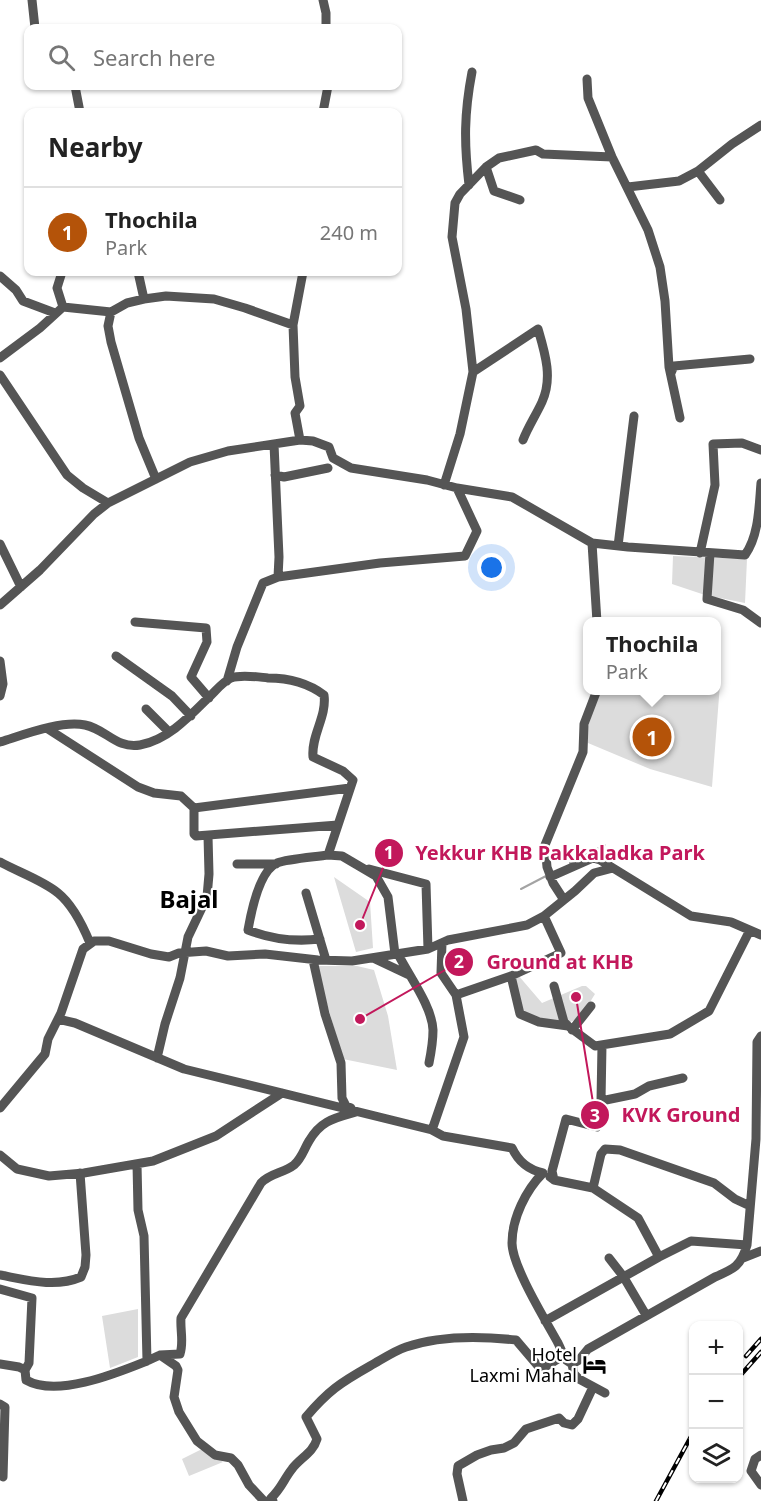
<!DOCTYPE html>
<html lang="en">
<head>
<meta charset="utf-8">
<style>
	:root { --surface:#fff; --page:#f6f6f6; --text:#222; --muted:#767676; --line:#e0e0e0; --accent:#b45309 }
	body { margin:0; font-family:"Noto Sans",sans-serif; background:var(--page); color:var(--text) }
	.controls { position:absolute; right:18px; bottom:18px; display:grid; overflow:hidden; border-radius:12px; box-shadow:0 2px 4px #0004 }
	.controls button { width:54px; height:54px; display:grid; place-items:center; padding:0; border:0; border-bottom:2px solid var(--line); background:var(--surface); color:var(--text); font:30px sans-serif }
	.you { position:absolute; left:492px; top:568px; width:21px; height:21px; margin:-15px; border:4px solid #fff; border-radius:50%; background:#1a73e8; box-shadow:0 0 0 9px #1a73e833 }
	.badge { display:grid; place-items:center; width:39px; height:39px; border-radius:50%; background:var(--accent); color:#fff; font-size:20px; font-weight:700 }
	.pin { position:absolute; translate:-50% -50%; border:3px solid #fff; box-shadow:0 2px 6px #0006 }
	.popup { position:absolute; left:583px; top:617px; width:138px; height:78px; box-sizing:border-box; display:grid; place-content:center; border-radius:12px; background:var(--surface); filter:drop-shadow(0 2px 4px #0005); font-size:20px; white-space:nowrap; color:var(--muted) }
	.popup b { font-size:22px; color:var(--text) }
	.popup::after { content:''; position:absolute; left:50%; top:100%; margin-left:-12px; border:12px solid transparent; border-top-color:var(--surface) }
	.list { margin:0; padding:0; list-style:none }
	h2 { display:flex; justify-content:space-between; align-items:center; height:78px; margin:0; padding:0 24px; font-size:26px }
	h2 small { font-size:20px; font-weight:400; color:var(--muted) }
	.list li { display:grid; grid-template-columns:39px 1fr auto; gap:18px; align-items:center; box-sizing:border-box; height:90px; padding:0 24px; border-top:2px solid var(--line) }
	.list b { display:block; font-size:22px; white-space:nowrap }
	.list p { margin:0; font-size:20px; white-space:nowrap; color:var(--muted) }
	.list em { font-size:20px; font-style:normal; color:var(--muted) }
	.icon { flex:none; width:33px; height:33px; fill:none; stroke:currentColor; stroke-width:2; stroke-linecap:round; stroke-linejoin:round }
	.map { position:relative; flex:none; width:761px; height:1501px; overflow:hidden }
	.search { position:absolute; background:var(--surface); box-shadow:0 2px 4px #0004; left:24px; top:24px; width:378px; height:66px; display:flex; align-items:center; gap:15px; box-sizing:border-box; padding:0 21px; border-radius:12px; color:var(--muted); font-size:22px }
	.panel { position:absolute; background:var(--surface); box-shadow:0 2px 4px #0004; left:24px; top:108px; width:378px; height:168px; border-radius:12px }
	.map>svg:first-child { display:block }
	.green { fill:#dcdcdc }
	.lines { fill:none; stroke-linecap:round; stroke-linejoin:round }
	.stream { stroke:#a3a3a3; stroke-width:2 }
	.minor { stroke:#555; stroke-width:9 }
	.rail-casing { stroke:#000; stroke-width:4.5 }
	.rail { stroke:#fff; stroke-width:2; stroke-dasharray:7; stroke-linecap:butt }
	.labels { text-anchor:middle; dominant-baseline:central; stroke-width:4.5; stroke-linejoin:round; paint-order:stroke }
	.poi-label { font-size:18px; fill:#000; stroke:#fff; text-anchor:end }
	.district-label { font-size:24px; font-weight:bold; fill:#000; stroke:#fff }
	.leader { fill:none; stroke:#c2185b; stroke-width:2 }
	.callout-dot { fill:#c2185b; stroke:#fff; stroke-width:2 }
	.mark-label { font-size:18px; text-anchor:middle; font-weight:bold; fill:#fff }
	.callout-label { font-size:20px; text-anchor:middle; font-weight:bold; fill:#c2185b; stroke:#fff; stroke-width:4.5; stroke-linejoin:round; paint-order:stroke }
</style>
</head>
<body>
<div class="map">
<svg width="761" height="1501" viewBox="0 0 761 1501">
	<rect width="100%" height="100%" fill="#fff"/>
	<!-- green -->
	<path class="green" d="M673,556l74,3 -2,44 -40,-8 -33,-11z
		M717,684h3l-8,103 -62,-18 -62,-26 -1,-13 12,-39 117,-1z
		M334,877l36,25 3,46 -17,4z
		M316,966h41l17,4 14,46 9,54 -54,-11z
		M518,975l24,28 40,-17h4l9,8c-7,11 -15,27 -28,29l-43,-8 -11,-38z
		M138,1309v48l-28,11 -8,-52z
		M202,1449l21,13 -34,14 -7,-17z"/>
	<g class="lines">
		<!-- stream -->
		<path class="stream" d="M570,863l35,-18
			M521,889l25,-13"/>
		<!-- minor -->
		<path class="minor" d="M32,0l3,28
			M323,0l3,13v15
			M587,79l1,19 24,59 36,73 12,37 5,34 4,66 11,51
			M75,86l5,26
			M323,112l5,-26
			M486,167l8,24 26,9
			M698,171l22,29
			M469,185c-5,-42 -5,-71 3,-113
			M628,187l51,-6 19,-10 34,-27 29,-19
			M62,272l-5,16 6,19
			M138,272l6,27
			M0,276l16,14 7,11 32,12
			M111,312l-3,14 3,16 28,96 17,41
			M0,358l40,-30 23,-21 48,5 16,-9 17,-4 22,-3 48,3 31,9 48,17
			M473,372l65,-43c7,24 15,49 4,73 -6,13 -14,25 -19,38
			M671,373l3,-7 76,-7
			M0,375l67,100 16,13 25,15
			M300,440l-5,-27 5,-7 -5,-29 -2,-52 10,-53
			M275,475l9,2 44,-9
			M444,485l16,-51 13,-62 -7,-63 -14,-72 3,-34 5,-9 26,-27 13,-9 37,-8 7,4 69,3
			M592,543l5,79
			M0,544l21,43
			M618,546l16,-130
			M700,553l15,-68 -2,-41 29,-1 19,7
			M710,553l-3,46 36,11 18,13
			M278,577l102,-14 85,-7 12,-25 -20,-43
			M0,605l40,-35 54,-56 14,-11 82,-41 38,-11 72,-11 13,1 16,6 4,11 18,10 76,12 30,8 55,9 80,46 36,4 117,8c14,-19 14,-49 16,-72
			M135,622l71,6 1,14 -16,35 18,21
			M116,656l56,40 19,20
			M0,661l3,23 -3,12
			M227,681l10,-34 26,-64 15,-6 1,-20 -5,-113
			M146,709l23,23
			M48,729l90,58 16,6 27,3 13,12v26l2,2 142,-11
			M0,742c23,-7 61,-22 85,-17 21,4 31,24 55,20 27,-5 48,-27 67,-46 8,-7 15,-17 24,-21 10,-4 27,-1 37,0 20,0 40,5 56,17 3,22 -13,40 -11,62l30,14 10,9 -25,75 14,1 34,20 12,21 7,57
			M194,808l156,-20
			M0,862c18,10 42,18 58,31 15,12 25,33 32,50
			M237,864h39
			M369,869l57,15 2,65
			M550,877l43,-19 7,2 13,8
			M306,893l20,67
			M564,900l-11,-17 -6,-16 -2,-22 38,-93 1,-28 13,-34
			M320,939c-25,3 -49,0 -72,-9 3,-17 11,-59 29,-67 11,-4 38,-6 51,-8
			M442,943l-1,30 15,22
			M398,954c11,22 34,52 35,76 0,11 -2,23 -4,33
			M373,958l36,17
			M313,960l12,54 16,49 1,35 4,8 5,2
			M511,976l9,38 19,8 29,4 27,20 75,-12 39,-23 41,-81
			M554,986l10,36 4,4
			M58,1019l17,4 109,46 248,61 11,6 69,12c6,13 17,22 31,25 -17,17 -31,45 -31,70 0,23 34,78 46,100 3,6 5,12 8,17l6,4 7,-4 9,-11 127,-72c19,-8 26,-11 32,-32l9,-106 1,-97 4,-6
			M572,1030l19,-24
			M157,1058l8,-34 15,-46 8,-41 19,-40 2,-23 -1,-38
			M601,1101l34,-7 14,-8 34,-8
			M0,1108l45,-54 3,-15 13,-26 22,-64 11,-8h15l42,13 18,3 10,-4 27,-2 22,5 37,-2 53,6 34,1 76,-12 20,-9 79,-15 17,-9 31,-25 19,-18 19,-5 78,48 40,6 30,13
			M432,1130l32,-93 -8,-42 55,-19 50,-23 -17,-37
			M0,1155l17,14 32,7 35,-3 69,-12 63,-25 66,-43
			M137,1164l1,46 6,26 3,125 13,-6 20,-1c4,-12 0,-24 1,-36l80,-135c9,-10 23,-10 33,-18 8,-7 10,-16 15,-24 12,-21 26,-23 47,-29
			M550,1177l4,3 -2,-9 14,-52 31,8 4,-26 1,-56
			M554,1180l39,8 45,30 21,39 32,-16 56,4
			M593,1188l8,-34 4,-5 15,1 94,33 21,16 15,7
			M609,1258l14,18 23,39
			M743,1258l18,-7
			M0,1275c27,5 55,13 81,2l4,-10 1,-12 -6,-82
			M0,1289l32,9 -3,65 -4,7
			M545,1321l114,-64
			M160,1355l16,11 2,4 -4,27 5,15 18,29 18,14 16,3 7,7 11,20 15,16
			M0,1364l19,3 6,3 1,10c31,18 91,-7 121,-19
			M572,1364l2,10 5,5 26,14
			M0,1404l5,3 -2,70
			M761,1455l-6,4 -4,12 10,14
			M273,1501l-2,-3c10,-9 13,-19 21,-29 8,-11 21,-16 25,-30l-11,-22c22,-26 34,-34 64,-51 11,-6 24,-15 36,-19 35,-12 74,-11 110,-7l23,27h6l18,-11
			M463,1501l-6,-27 1,-8 19,-11 14,-5 13,-2 10,-5 12,-14 33,-11 5,5 8,2 6,-6 15,-32"/>
		<defs>
			<path id="rail" d="M746,1356l15,-17
				M738,1378l23,-26
				M656,1501l38,-70"/>
		</defs>
		<!-- rail casing -->
		<use href="#rail" class="rail-casing"/>
		<!-- rail -->
		<use href="#rail" class="rail"/>
	</g>
	<!-- icons -->
	<defs>
		<symbol id="hotel-bare" viewBox="-9 -9 18 18"><path d="M-6-4.5h1.5V1H6V5H4.5V3h-9V5H-6ZM-4 0a1.8 1.8 0 1 1 3.6 0ZM.5 0V-2.5h3Q6-2.5 6 0Z" fill="#000" stroke="#fff" stroke-width="2.5" paint-order="stroke"/></symbol>
	</defs>
	<g fill-rule="evenodd">
		<use href="#hotel-bare" x="578" y="1348" width="33" height="33"/>
	</g>
	<g class="labels">
		<!-- poi labels -->
		<g class="poi-label">
			<text x="577" y="1354">Hotel<tspan x="577" dy="21">Laxmi Mahal</tspan></text>
		</g>
		<!-- district labels -->
		<g class="district-label">
			<text x="189" y="898">Bajal</text>
		</g>
	</g>
	<!-- callouts -->
	<path class="leader" d="M360 925L389 853M360 1019L459 962M576 997L595 1115"/>
	<g class="callout-dot">
		<circle cx="360" cy="925" r="6"/>
		<circle cx="360" cy="1019" r="6"/>
		<circle cx="576" cy="997" r="6"/>
		<circle cx="389" cy="853" r="15"/>
		<circle cx="459" cy="962" r="15"/>
		<circle cx="595" cy="1115" r="15"/>
	</g>
	<g class="mark-label">
		<text x="389" y="859">1</text>
		<text x="459" y="968">2</text>
		<text x="595" y="1122">3</text>
	</g>
	<g class="callout-label">
		<text x="560" y="860">Yekkur KHB Pakkaladka Park</text>
		<text x="560" y="969">Ground at KHB</text>
		<text x="681" y="1122">KVK Ground</text>
	</g>
</svg>
<div class="controls">
<button>+</button>
<button>−</button>
<button><svg class="icon" aria-label="layers" viewBox="0 0 24 24"><path d="M12 4l9 5-9 5-9-5zM3 14l9 5 9-5"/></svg></button>
</div>
<div class="you"></div>
<div class="pin badge" style="left:652px;top:737px">1</div>
<div class="popup"><b>Thochila</b>Park</div>
<div class="search"><svg class="icon" aria-label="search" viewBox="0 0 24 24"><circle cx="10" cy="10" r="6"/><path d="M15 15l6 6"/></svg>Search here</div>
<section class="panel">
<h2>Nearby<small></small></h2>
<ul class="list">
<li><span class="badge">1</span><div><b>Thochila</b><p>Park</p></div><em>240 m</em></li>
</ul>
</section>
</div>
</body>
</html>
